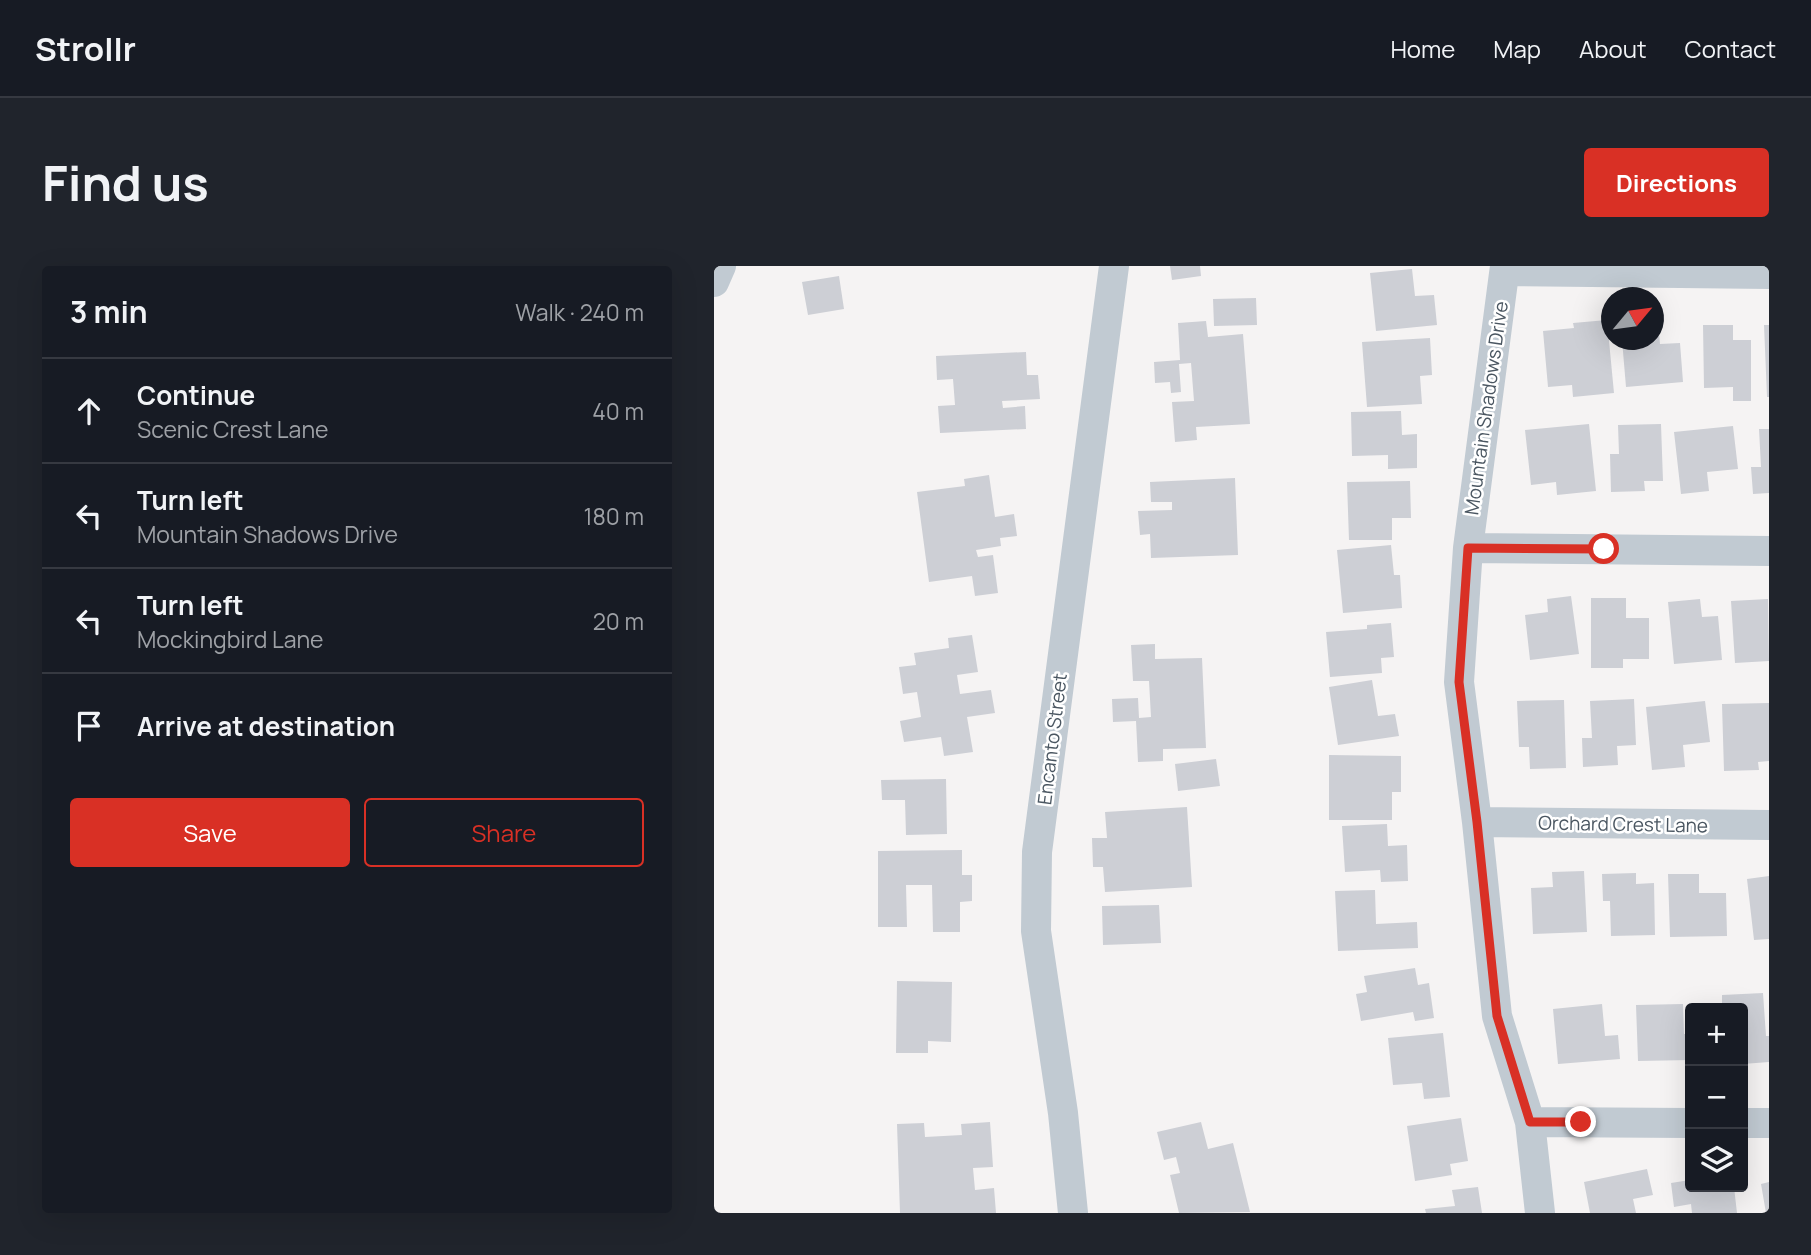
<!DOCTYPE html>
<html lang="en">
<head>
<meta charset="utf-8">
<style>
	:root { --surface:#171b24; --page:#20242c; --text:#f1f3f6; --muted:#9ea1a6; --line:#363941; --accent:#d93025 }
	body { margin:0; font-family:Manrope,sans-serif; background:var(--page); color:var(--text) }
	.controls { position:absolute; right:21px; bottom:21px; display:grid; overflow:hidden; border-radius:7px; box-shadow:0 7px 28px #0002 }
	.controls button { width:63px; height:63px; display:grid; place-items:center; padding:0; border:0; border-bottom:2px solid var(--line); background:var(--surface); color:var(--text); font:35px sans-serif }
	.compass { position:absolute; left:887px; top:21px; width:63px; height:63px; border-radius:50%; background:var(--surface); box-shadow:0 7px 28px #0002; rotate:61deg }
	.stop { position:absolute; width:21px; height:21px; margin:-16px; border:5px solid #d93025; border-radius:50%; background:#fff }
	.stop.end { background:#d93025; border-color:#fff; box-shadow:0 2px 7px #0008 }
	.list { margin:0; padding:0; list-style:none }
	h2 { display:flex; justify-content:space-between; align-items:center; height:91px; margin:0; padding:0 28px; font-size:30px }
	h2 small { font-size:23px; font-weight:400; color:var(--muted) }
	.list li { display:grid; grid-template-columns:46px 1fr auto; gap:21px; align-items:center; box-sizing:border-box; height:105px; padding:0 28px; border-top:2px solid var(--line) }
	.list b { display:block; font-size:26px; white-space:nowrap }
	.list p { margin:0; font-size:23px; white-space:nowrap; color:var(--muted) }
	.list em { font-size:23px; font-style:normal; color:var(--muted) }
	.actions { display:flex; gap:14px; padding:21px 28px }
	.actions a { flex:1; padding:16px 0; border:2px solid var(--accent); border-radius:7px; text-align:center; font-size:24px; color:var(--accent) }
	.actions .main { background:var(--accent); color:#fff }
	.icon { flex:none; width:38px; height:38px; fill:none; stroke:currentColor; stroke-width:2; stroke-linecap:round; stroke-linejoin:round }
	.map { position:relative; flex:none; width:1055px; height:947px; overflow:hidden; border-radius:7px }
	header { display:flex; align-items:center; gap:42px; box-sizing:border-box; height:98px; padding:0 35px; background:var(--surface); border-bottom:2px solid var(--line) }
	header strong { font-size:33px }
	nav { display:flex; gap:38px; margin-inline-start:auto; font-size:24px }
	.intro { display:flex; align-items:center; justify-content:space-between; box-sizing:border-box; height:168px; padding:0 42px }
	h1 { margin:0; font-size:49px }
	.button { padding:18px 32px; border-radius:7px; background:var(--accent); color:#fff; font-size:24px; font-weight:700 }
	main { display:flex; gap:42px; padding:0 42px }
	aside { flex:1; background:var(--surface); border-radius:7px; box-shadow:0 7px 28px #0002 }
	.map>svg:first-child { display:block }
	.building { fill:#cdcfd5 }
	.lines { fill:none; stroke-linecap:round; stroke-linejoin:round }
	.minor { stroke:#c1cad2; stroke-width:30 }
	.route { stroke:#d93025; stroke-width:9 }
	.labels { text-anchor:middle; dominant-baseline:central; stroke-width:5; stroke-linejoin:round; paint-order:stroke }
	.street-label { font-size:19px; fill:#4a5661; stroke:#fff }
</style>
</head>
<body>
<header>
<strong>Strollr</strong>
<nav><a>Home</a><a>Map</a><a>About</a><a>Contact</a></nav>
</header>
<div class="intro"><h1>Find us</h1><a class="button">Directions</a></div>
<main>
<aside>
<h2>3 min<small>Walk · 240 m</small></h2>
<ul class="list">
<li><svg class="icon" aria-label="ahead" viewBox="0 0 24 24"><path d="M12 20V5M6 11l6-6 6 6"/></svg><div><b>Continue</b><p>Scenic Crest Lane</p></div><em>40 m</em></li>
<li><svg class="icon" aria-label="left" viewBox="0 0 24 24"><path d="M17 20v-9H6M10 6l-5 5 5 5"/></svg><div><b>Turn left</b><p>Mountain Shadows Drive</p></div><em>180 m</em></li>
<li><svg class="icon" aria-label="left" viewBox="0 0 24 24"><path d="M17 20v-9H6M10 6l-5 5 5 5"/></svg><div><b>Turn left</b><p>Mockingbird Lane</p></div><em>20 m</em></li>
<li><svg class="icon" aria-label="arrive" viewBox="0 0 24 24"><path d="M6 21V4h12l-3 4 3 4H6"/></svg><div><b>Arrive at destination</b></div></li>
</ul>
<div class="actions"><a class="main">Save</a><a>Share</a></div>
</aside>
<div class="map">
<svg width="1055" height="947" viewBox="0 0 1055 947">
	<rect width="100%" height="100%" fill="#f5f3f3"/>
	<!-- building -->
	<path class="building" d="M456,0h30l1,10 -29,4z
		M698,3l3,27 19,-1 3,30 -61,6 -6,-58z
		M125,10l5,33 -36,6 -6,-33z
		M542,32l1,27 -43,1 -1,-27z
		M893,54l7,73 -41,4 -1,-12 -24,2 -5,-56 31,-3 -1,-5z
		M492,55l2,16 35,-3 7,90 -54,3 1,13 -22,2 -3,-40 22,-1 -3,-38 -12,1 2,28 -10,1 -1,-11 -15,1 -1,-21 26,-2 -2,-37z
		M940,55h4l2,23 20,-1 3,39 -57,5 -4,-47h32z
		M989,59h30v15h18v61h-18v-14l-29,1z
		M1050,59h5v72h-2z
		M716,72l2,37 -12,1 2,28 -55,3 -5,-65z
		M312,86l1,23h11l2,24 -38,2 1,7 22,-2 1,23 -86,4 -2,-27 17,-1 -2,-26 -16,1 -1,-24z
		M687,145l1,24 15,-1v34l-29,1v-14l-36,1 -1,-44z
		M875,158l7,67 -39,4 -1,-13 -25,3 -6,-55z
		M947,158l2,57h-19l1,10 -34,1 -1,-38h9l-1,-29z
		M1019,160l5,43 -31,3 2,19 -28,3 -7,-62z
		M1045,163h10v64l-16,1 -2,-27h10z
		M275,209l6,42 19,-3 3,22 -17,2 1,8 -25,4 2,7 15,-2 5,38 -23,3 -3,-20 -43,6 -12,-90 48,-6 -1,-7z
		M521,212l3,77 -87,3 -1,-24 -10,1 -2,-24 34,-1v-8h-21l-1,-20z
		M696,215l1,37h-19v22h-43l-2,-58z
		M677,279l3,30h6l2,33 -59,5 -6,-63z
		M857,330l8,58 -49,6 -5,-45 23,-3 -1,-13z
		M877,332h35v20h23v41h-26v9h-32z
		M986,333l2,18 16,-1 4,44 -48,4 -6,-62z
		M1054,333l1,62 -34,2 -4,-62z
		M677,357l3,34 -13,1 1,15 -52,4 -4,-45 41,-3v-4z
		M258,369l6,37 -21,3 3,19 31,-4 4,23 -28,4 6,35 -29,4 -3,-19 -37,5 -4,-21 21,-4 -4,-25 -14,2 -4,-27 17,-2 -2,-12 35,-5 -1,-10z
		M441,378v15l47,-1 4,90 -43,1v12l-25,1 -2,-41 -23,1 -1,-23 26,-1 1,20 12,-1 -2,-36h-16l-2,-36z
		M658,414l6,36 17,-2 4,22 -61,9 -9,-58z
		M920,433l2,46 -19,1 1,19 -35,2 -1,-29h10l-2,-37z
		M850,434l2,68 -36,1 -1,-22h-10l-2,-46z
		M991,435l5,41 -27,3 2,22 -33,3 -6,-63z
		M1055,437v58l-11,1 1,8 -35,1 -2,-67z
		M615,489l72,1v36h-9v28h-63z
		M502,493l4,27 -42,5 -3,-27z
		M232,513l1,55 -41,1 -1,-35h-23l-1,-20z
		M473,541l5,80 -87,5 -2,-25h-10l-1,-29h15l-2,-26z
		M673,558l1,22 19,-1 1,36 -27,1 -1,-12 -35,2 -3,-46z
		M248,584v25h10v26l-12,1v30h-27l-1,-47h-26l1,42h-29v-76z
		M870,605l3,61 -54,2 -2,-46 22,-1 -1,-15z
		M922,607v11l18,-1 1,52 -44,1 -1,-35h-7l-1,-27z
		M954,608h31v19h27l1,43 -57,1z
		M1055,610v63l-15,1 -7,-61z
		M661,624l1,34 41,-2 1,26 -80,3 -3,-60z
		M445,639l2,38 -58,2 -1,-39z
		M701,702l3,17 11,-2 5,35 -19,3 -2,-9 -52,9 -5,-27 11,-2 -3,-16z
		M183,715l55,1 -1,60 -23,-1v12h-32z
		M1049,727l3,43h3v26l-26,2v-56h-21v-13z
		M888,738l3,32 13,-1 2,24 -62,5 -5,-55z
		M969,738l1,30h6v26l-52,1 -2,-56z
		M729,767l7,64 -26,2 -2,-16 -29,2 -5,-47z
		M747,852l7,43 -18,3 2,11 -37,6 -8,-55z
		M276,856l3,45 -20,1 2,22 19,-2 2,25h-96l-3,-89 27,-1 1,14 37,-2 -1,-11z
		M487,856l7,27 25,-6 17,69 -71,1 -9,-38 10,-2 -4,-16 -12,3 -7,-28z
		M933,903l6,26 -20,4 3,14h-46l-6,-31z
		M976,914v7h44l3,26h-45l-1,-9 -17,3 -3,-24z
		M1055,916v31h-3l-5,-29z
		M764,921l4,26h-56l-1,-4 30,-3 -3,-16z"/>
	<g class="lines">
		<!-- minor -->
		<path class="minor" d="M791,0l-37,282 -9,134 18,140 20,194 33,106 10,91
			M791,5l264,3
			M0,16l7,-16
			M754,282l301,3
			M763,556l292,3
			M816,856l160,1
			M1029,857h26
			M359,947l-10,-100 -27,-182 1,-79 77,-586"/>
	</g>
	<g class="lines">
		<!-- route -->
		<path class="route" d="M867,856h-51l-33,-106 -20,-194 -18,-140 9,-134 136,1"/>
	</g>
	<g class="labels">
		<!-- street labels -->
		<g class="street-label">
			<text transform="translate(772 142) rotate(-82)">Mountain Shadows Drive</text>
			<text transform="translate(338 473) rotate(-83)">Encanto Street</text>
			<text transform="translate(909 558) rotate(1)">Orchard Crest Lane</text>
		</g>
	</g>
</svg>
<div class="controls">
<button>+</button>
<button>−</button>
<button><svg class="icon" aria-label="layers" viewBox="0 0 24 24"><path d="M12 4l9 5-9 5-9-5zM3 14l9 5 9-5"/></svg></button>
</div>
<svg class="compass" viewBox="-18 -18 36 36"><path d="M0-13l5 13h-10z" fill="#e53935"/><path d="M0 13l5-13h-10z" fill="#9ea1a6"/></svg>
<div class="stop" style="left:890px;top:283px"></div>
<div class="stop end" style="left:867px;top:856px"></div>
</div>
</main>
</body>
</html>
